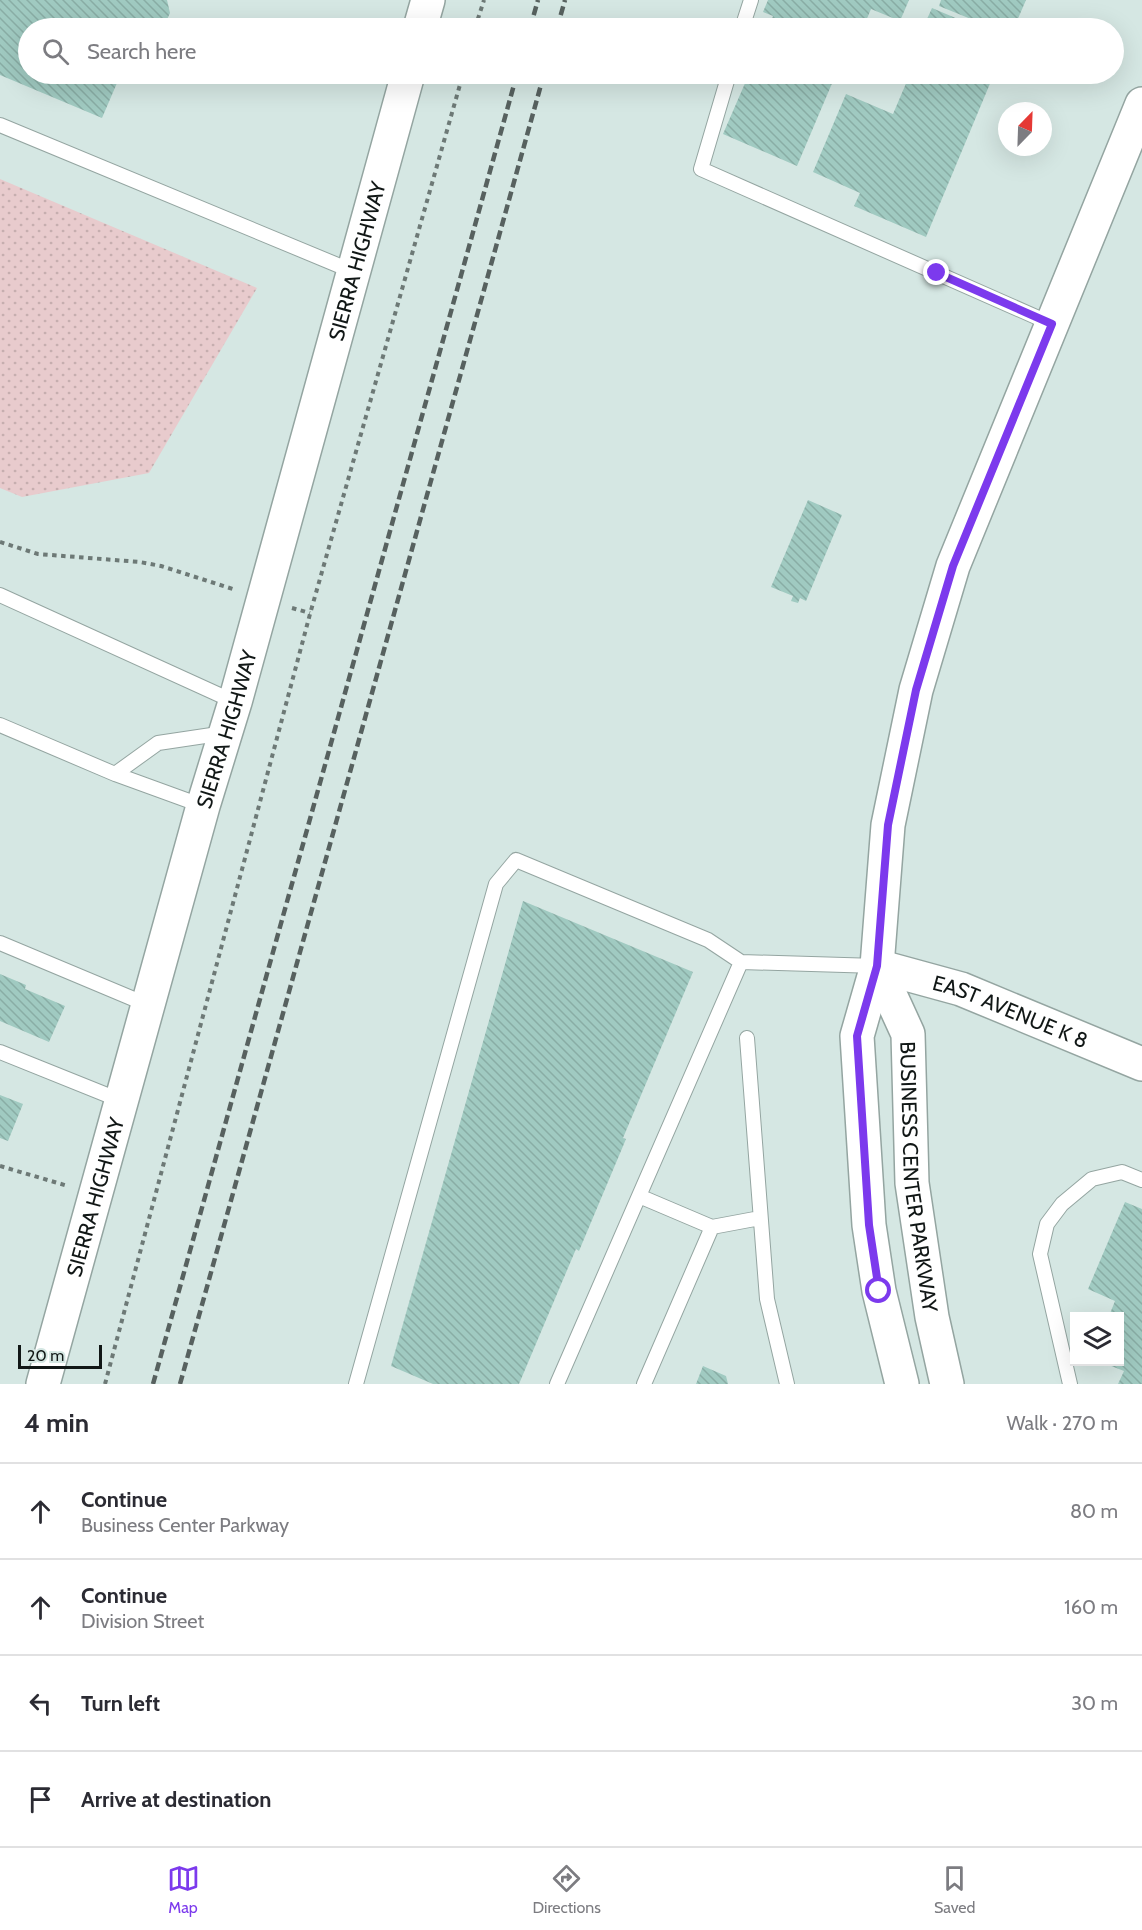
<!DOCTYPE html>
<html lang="en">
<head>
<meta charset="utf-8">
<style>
	:root { --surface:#fff; --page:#f7f7f7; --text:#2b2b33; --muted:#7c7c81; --line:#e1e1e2; --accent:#7c3aed }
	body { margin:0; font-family:Cabin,sans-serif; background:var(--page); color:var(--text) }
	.controls { position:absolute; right:18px; bottom:18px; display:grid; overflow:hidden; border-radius:0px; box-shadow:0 6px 24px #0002 }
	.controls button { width:54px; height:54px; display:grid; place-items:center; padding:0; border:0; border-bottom:2px solid var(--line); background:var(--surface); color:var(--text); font:30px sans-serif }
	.compass { position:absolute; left:998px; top:102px; width:54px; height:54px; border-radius:50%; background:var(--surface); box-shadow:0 6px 24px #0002; rotate:23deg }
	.scale { position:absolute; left:18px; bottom:15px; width:84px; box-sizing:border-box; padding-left:6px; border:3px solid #111716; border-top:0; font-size:16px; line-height:21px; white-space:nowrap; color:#111716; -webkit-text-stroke:4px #d5e7e3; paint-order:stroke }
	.stop { position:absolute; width:18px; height:18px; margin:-14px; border:4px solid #7c3aed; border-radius:50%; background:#fff }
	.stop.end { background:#7c3aed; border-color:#fff; box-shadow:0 2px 6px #0008 }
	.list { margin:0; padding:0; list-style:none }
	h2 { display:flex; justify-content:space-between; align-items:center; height:78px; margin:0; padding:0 24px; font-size:26px }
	h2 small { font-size:20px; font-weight:400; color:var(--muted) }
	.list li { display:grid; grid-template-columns:39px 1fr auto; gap:18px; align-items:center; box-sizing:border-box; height:96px; padding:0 24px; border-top:2px solid var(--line) }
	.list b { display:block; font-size:22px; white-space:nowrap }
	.list p { margin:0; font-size:20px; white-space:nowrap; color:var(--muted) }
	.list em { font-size:20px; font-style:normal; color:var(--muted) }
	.icon { flex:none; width:33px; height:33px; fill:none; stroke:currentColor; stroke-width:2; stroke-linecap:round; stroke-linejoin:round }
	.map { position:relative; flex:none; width:1142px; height:1384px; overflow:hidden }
	.search { position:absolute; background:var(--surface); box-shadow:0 6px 24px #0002; left:18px; right:18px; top:18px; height:66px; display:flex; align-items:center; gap:15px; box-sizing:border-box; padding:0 21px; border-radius:33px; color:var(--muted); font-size:22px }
	.sheet { height:462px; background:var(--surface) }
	nav { display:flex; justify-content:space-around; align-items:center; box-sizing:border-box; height:84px; border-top:2px solid var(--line); background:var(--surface); font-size:16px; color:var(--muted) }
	nav a { display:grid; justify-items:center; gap:3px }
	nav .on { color:var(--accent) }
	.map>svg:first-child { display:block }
	.grass { fill:url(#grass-dots) }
	.building { fill:url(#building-back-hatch) }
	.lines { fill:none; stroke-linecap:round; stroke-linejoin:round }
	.lane-casing { stroke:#94a5a1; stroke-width:16 }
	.secondary-casing { stroke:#94a5a1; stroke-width:36 }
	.primary-casing { stroke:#94a5a1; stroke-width:36 }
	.path { stroke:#6d7976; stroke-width:4; stroke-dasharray:4.5 4.5; stroke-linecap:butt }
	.lane { stroke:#fff; stroke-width:14 }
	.secondary { stroke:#fff; stroke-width:33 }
	.primary { stroke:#fff; stroke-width:33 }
	.rail { stroke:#57615f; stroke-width:4.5; stroke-dasharray:9 4.5; stroke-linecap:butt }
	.route { stroke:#7c3aed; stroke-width:8 }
	.labels { text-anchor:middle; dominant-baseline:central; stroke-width:4.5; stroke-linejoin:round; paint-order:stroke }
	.street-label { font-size:21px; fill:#111716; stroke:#d5e7e3 }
</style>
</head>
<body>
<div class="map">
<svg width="1142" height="1384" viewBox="0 0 1142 1384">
	<defs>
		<pattern id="grass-dots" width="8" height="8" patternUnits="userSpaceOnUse" patternTransform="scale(1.5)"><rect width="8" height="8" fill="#e8cbcd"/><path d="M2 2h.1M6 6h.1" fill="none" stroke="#c6aeaf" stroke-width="1.8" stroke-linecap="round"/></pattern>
		<pattern id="building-back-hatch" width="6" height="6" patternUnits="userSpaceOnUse" patternTransform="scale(1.5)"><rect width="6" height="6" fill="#a0cac1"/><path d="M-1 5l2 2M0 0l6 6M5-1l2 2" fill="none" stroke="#89ada5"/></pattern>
	</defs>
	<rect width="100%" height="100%" fill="#d5e7e3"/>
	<!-- grass -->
	<path class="grass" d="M0,179l257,109 -108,185 -127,24 -22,-9z"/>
	<!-- building -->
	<path class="building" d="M0,0h167l3,13 -7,15h-135v46h95l-2,3 -1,-1 -18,42 -102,-43z
		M768,0h141l-9,21 -29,-12 -8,19h-95l5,-12 -10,-4z
		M941,0h85l-12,28h-21l-54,-22z
		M932,8l47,20h-56z
		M749,74h87l-39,92 -74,-32z
		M910,74h84l-68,163 -72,-31 6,-13 -47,-21 33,-78 47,20z
		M808,500l34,15 -36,86 -6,-3 -2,5 -7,-2 2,-5 -22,-9z
		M523,901l170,71 -70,166 3,1 -47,112 -3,-2 -57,135h-86l-42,-18z
		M0,974l26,11 -1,4 40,17 -16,36 -49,-21z
		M0,1095l23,9 -15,37 -8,-3z
		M1125,1202l17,7v175h-24l6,-13 -23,-9h19v-46h-11l6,-15 -27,-12z
		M703,1366l23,10 2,8h-32z"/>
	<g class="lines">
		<defs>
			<path id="lane" d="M742,28l9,-28
				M729,74l-28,95 351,155
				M0,125l352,146
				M0,595l235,107
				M0,725l115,49 43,-31 67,-10
				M115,774l88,32
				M0,943l148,62
				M747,1038l20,261 20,85
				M0,1052l122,49
				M639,1196l73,31 48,-9
				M356,1384l140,-500 20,-24 192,80 33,22 136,4
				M557,1384l184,-422
				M644,1384l68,-157
				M1070,1384l-30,-130 7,-30 15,-20 30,-25 30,-7 20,8"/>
			<g id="secondary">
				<path id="s1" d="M877,966l31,68 4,149 20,134 15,67"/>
				<path id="s2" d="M877,966l84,23 181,75"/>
				<path d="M902,1384l-23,-93 -10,-66 -12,-189 20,-70 11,-141 28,-135 37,-124 189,-462"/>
			</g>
			<g id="primary">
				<path d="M420,28l8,-28"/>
				<path id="s3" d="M43,1384l160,-578 32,-104 173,-628"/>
			</g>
		</defs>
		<!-- lane casing -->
		<use href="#lane" class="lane-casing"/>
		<!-- secondary casing -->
		<use href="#secondary" class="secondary-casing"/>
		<!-- primary casing -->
		<use href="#primary" class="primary-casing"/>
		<!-- path -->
		<path class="path" d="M475,28l9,-28
			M0,542l38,12 102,8 21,4 75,24
			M292,608l18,5
			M0,1166l68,20
			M105,1384l205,-770 153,-540"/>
		<!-- lane -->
		<use href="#lane" class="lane"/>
		<!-- secondary -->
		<use href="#secondary" class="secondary"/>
		<!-- primary -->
		<use href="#primary" class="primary"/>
		<!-- rail -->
		<path class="rail" d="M530,28l8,-28
			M557,28l8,-28
			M153,1384l364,-1310
			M180,1384l364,-1310"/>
	</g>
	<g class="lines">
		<!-- route -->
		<path class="route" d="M879,1291l-10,-66 -12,-189 20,-70 11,-141 28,-135 37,-124 99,-242 -115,-51"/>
	</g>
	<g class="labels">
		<!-- street labels -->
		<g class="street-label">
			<text stroke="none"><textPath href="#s3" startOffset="1166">SIERRA HIGHWAY</textPath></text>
			<text stroke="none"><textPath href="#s3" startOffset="680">SIERRA HIGHWAY</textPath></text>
			<text stroke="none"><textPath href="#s2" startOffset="141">EAST AVENUE K 8</textPath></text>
			<text stroke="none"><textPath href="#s1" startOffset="218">BUSINESS CENTER PARKWAY</textPath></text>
			<text stroke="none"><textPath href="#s3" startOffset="194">SIERRA HIGHWAY</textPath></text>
		</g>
	</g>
</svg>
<div class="controls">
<button><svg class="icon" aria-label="layers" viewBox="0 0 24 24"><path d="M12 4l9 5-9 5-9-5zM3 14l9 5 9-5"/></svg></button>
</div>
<svg class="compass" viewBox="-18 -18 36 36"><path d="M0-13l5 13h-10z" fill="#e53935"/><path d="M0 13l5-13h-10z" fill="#7c7c81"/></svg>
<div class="scale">20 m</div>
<div class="stop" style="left:879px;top:1291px"></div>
<div class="stop end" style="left:937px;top:273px"></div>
<div class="search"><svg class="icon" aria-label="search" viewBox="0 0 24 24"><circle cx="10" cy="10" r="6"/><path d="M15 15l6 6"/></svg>Search here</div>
</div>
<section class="sheet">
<h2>4 min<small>Walk · 270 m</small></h2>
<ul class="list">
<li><svg class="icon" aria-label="ahead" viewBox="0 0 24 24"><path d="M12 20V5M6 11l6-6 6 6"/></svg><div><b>Continue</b><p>Business Center Parkway</p></div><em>80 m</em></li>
<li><svg class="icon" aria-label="ahead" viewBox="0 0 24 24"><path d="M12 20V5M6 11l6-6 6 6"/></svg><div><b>Continue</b><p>Division Street</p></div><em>160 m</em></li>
<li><svg class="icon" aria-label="left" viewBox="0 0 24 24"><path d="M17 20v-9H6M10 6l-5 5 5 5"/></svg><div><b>Turn left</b></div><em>30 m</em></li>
<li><svg class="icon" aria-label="arrive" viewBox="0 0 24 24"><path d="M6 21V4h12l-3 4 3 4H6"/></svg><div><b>Arrive at destination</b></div></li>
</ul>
</section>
<nav>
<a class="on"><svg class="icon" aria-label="map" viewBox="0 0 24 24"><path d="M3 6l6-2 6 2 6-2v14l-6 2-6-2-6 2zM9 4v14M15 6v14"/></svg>Map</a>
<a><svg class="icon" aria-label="directions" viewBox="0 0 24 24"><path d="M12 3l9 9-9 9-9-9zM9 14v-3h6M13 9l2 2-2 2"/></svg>Directions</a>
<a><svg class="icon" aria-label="saved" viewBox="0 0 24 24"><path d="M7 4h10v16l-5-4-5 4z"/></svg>Saved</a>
</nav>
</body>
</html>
